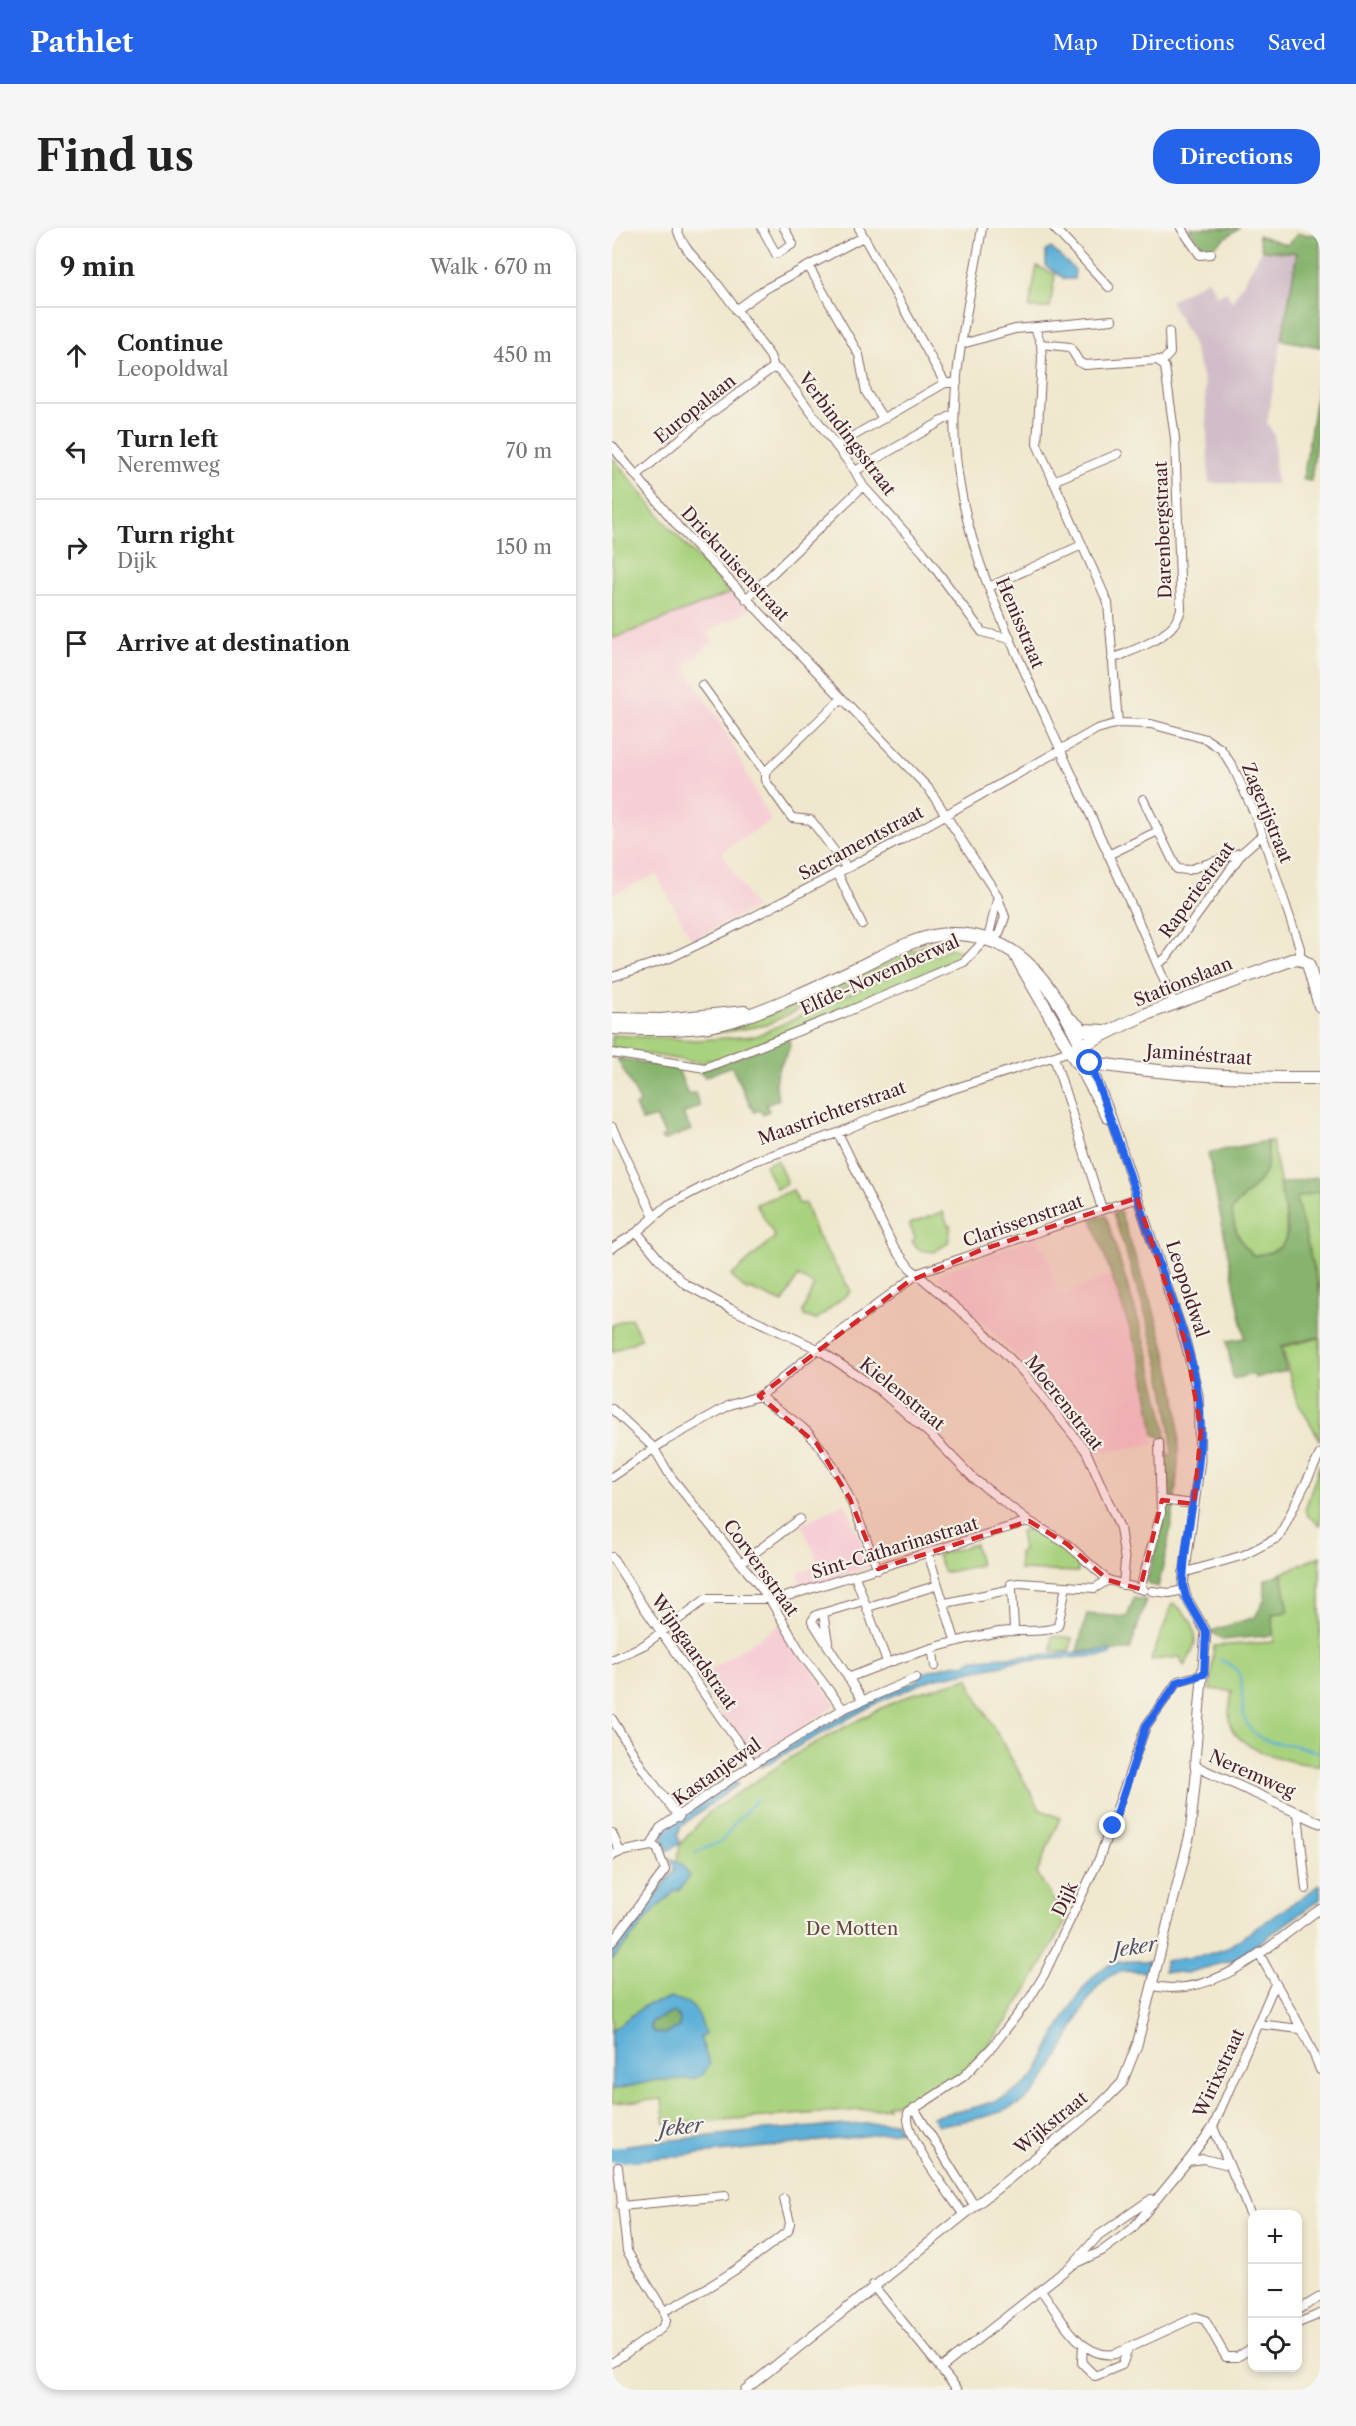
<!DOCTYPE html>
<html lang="en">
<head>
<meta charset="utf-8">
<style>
	:root { --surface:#fff; --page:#f6f6f6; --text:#222; --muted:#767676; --line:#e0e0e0; --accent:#2563eb }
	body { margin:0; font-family:"Libre Caslon Text",serif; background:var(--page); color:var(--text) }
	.controls { position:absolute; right:18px; bottom:18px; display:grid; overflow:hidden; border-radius:12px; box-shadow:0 3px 9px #0003 }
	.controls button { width:54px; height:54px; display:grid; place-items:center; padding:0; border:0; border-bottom:2px solid var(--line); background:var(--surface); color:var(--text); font:30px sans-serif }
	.stop { position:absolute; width:18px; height:18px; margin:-14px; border:4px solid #2563eb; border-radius:50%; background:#fff }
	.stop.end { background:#2563eb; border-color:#fff; box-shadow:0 2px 6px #0008 }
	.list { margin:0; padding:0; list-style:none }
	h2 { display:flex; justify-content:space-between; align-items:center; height:78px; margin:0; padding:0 24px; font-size:26px }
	h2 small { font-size:20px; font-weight:400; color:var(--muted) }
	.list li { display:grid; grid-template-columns:39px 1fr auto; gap:18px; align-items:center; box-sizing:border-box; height:96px; padding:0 24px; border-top:2px solid var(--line) }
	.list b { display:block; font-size:22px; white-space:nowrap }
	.list p { margin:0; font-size:20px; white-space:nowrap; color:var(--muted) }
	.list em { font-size:20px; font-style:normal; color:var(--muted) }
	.icon { flex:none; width:33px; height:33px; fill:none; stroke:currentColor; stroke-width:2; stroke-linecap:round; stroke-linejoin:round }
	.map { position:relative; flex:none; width:708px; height:2162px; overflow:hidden; border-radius:24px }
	header { display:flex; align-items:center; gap:36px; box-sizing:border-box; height:84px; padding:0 30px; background:var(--accent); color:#fff }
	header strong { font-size:28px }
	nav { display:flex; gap:33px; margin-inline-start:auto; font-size:21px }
	.intro { display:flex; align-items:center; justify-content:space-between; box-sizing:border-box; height:144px; padding:0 36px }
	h1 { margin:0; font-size:42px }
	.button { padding:15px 27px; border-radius:24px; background:var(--accent); color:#fff; font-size:21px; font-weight:700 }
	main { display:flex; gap:36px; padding:0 36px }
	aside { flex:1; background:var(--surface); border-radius:24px; box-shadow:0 3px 9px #0003 }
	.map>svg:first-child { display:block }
	.built { fill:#f6cfd6 }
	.industrial { fill:#d1bdc9 }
	.green { fill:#a9d27e; stroke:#7a7854; stroke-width:1.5 }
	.forest { fill:#86b46d; stroke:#686a4c; stroke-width:1.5 }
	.water { fill:#5db1d9; stroke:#546882; stroke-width:1.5; fill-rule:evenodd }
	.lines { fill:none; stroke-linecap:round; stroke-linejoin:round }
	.stream { stroke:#5db1d9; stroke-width:2 }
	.river { stroke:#5db1d9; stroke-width:15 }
	.minor-casing { stroke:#846564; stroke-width:10 }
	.tertiary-casing { stroke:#846564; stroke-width:11 }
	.primary-casing { stroke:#846564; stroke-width:14 }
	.minor { stroke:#fff; stroke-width:8 }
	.tertiary { stroke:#fff; stroke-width:9 }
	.primary { stroke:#fff; stroke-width:12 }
	.route { stroke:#2563eb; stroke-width:8 }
	.marked { fill:#d62828; fill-opacity:0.2; stroke:#d62828; stroke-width:4.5; stroke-dasharray:12 8; stroke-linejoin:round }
	.labels { text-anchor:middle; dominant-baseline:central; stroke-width:4.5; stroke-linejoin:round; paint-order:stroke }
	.street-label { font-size:18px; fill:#4a1f2b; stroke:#f7f3e8 }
	.park-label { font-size:18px; fill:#624c40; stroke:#f7f3e8 }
	.water-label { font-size:20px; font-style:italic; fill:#515268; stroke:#f7f3e8 }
</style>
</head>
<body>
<header>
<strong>Pathlet</strong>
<nav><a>Map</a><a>Directions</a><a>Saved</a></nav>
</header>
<div class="intro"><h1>Find us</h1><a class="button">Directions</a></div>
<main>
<aside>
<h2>9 min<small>Walk · 670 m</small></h2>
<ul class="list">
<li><svg class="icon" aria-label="ahead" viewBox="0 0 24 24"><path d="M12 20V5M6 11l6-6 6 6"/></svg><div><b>Continue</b><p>Leopoldwal</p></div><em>450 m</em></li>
<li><svg class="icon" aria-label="left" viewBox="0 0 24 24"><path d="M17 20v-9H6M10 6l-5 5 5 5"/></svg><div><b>Turn left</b><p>Neremweg</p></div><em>70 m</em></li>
<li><svg class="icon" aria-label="right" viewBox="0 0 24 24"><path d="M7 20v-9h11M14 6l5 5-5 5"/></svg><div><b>Turn right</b><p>Dijk</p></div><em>150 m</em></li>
<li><svg class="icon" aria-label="arrive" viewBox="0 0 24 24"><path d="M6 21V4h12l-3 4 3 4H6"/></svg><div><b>Arrive at destination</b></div></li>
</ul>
</aside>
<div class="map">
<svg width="708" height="2162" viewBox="0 0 708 2162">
	<rect width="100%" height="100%" fill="#f7f3e8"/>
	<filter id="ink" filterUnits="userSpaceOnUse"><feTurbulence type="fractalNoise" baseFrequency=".0167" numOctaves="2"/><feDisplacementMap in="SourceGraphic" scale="12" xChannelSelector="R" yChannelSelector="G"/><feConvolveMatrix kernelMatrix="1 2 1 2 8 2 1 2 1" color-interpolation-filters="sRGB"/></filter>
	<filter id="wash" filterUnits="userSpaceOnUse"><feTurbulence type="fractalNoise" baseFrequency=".008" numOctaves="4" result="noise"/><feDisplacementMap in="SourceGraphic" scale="24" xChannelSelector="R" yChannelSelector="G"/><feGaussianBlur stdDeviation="1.35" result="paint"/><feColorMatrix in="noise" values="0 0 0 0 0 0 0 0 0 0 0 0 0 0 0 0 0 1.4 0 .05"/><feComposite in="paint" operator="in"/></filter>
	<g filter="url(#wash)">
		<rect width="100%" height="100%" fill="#efe8ce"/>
		<!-- built -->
		<path class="built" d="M118,365l20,17 -43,22 6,9 -28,25 40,65 46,90 -49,30 33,57 -63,32 -36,-66 -44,21v-256z
			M425,1008l12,25 10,36 52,-22 37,114 6,55 -61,10 -78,-99 -77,-78 4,-5z
			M233,1274l26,64 -70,22 -3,-15 21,-8 -17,-41z
			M169,1396l55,81 -84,55 -55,-82z"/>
		<!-- industrial -->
		<path class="industrial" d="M650,22l35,3 -30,170 7,12 2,49 -67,-1 -4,-97 -13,-44 -22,-41 38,-22 9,17 9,-5 6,11z"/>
		<!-- green -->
		<path class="green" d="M425,38l18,9 -5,33h-21z
			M0,229l57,70 61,66 -118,46z
			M315,716h3v4l-164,77 -41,7h-39l36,-5 61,-16z
			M338,720l17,6 -106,50 -4,-2 -3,4 -142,56 -4,-3 -3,5 -93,-16v-13l84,5 60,-4z
			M655,913h5c3,19 22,91 11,105 -6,8 -21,9 -30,9 -13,-11 -20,-28 -21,-45 22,-27 40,-28 35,-69z
			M165,932l10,23 -11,6 -11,-24z
			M181,962l6,14 6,-1 12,33 34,55 -35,29 -12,-4 -1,-5 11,-26 -16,-9 -15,27 -33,-14 -3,2 -16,-15 44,-39 -19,-33z
			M708,963v103l-25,-96z
			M331,984l5,14 3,-1 -3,18 -14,9 -14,-2 -8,-8 3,-4 -6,-14z
			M19,1090l10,21 -29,13v-27z
			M708,1110v102l-24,-41 -14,-52z
			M708,1236v61l-12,-9 -3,-6z
			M416,1301l31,15 20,16 -1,12 -59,-2v-18l4,-1 -3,-20z
			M363,1316l5,21 -36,8 -7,-18z
			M708,1328v209c-24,0 -82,-14 -90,-41 -3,-9 1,-24 2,-33l-22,-2 4,-43 60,-4 -2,-28 16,-2 -6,-39z
			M561,1375c25,18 29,38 11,63l-4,-9 -29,3z
			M440,1408l20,2 -2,12 -18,1z
			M357,1450l4,13 67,118 20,9 -23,55 29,48c-34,60 -66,128 -127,167 -15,10 -34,13 -52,17l1,3 -223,16 -3,-25 -50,4v-154l62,-79 7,-27 27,-30 96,-64 73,-39 36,-16z"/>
		<!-- forest -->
		<path class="forest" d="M577,0h50l-28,20 -7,1z
			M685,6l23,1v112l-38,-7 15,-87 -35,-3 -4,-15 30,10z
			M708,143v40l-9,70 -8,-1z
			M177,809c6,22 -23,27 -10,62l-13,6 3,6 -7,3 -2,-4 -6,2 -23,-46 -26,11 -6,-5z
			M5,830l61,11 10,26 7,-2 5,13 -17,8 8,16 -28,11 -2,-3 4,-2 -9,-19 -14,4 -7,-15 5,-4z
			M655,913c5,41 -13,42 -35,69 1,17 8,34 21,45 49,-2 33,-37 26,-71l37,-7 4,2v12l-24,7 24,96v43l-39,9 5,25 -31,7 -2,-4 -20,5 -6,-38 18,-3 -37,-185z
			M508,983c18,57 42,116 54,175 12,59 -1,142 -16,201l-12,-5 17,-56 3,-30 -4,-58 -8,-4 -11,-67 -51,-148 14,-3 42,136 16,67 4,37 4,-1c-3,-83 -34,-163 -59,-242z
			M670,1345l7,39 -17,2 1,21 -51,5 -11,-9 44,-14 10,-18v-19z
			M522,1370l12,2 -16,50 -53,1 10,-37 40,3z
			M62,1784l6,7 -1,8 -14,7 -12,-2 -3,-5 2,-6z"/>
		<!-- water -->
		<path class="water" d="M439,20l24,22 -1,9h-9l-19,-13v-15z
			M499,1422l-1,5 -102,7v2l-76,15 -54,23 -117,65 -4,-4 118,-65 43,-18 2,-6c16,-4 32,-12 46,-9l2,-5 9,-1z
			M123,1552l3,4 -57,42 -3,8 2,10 -13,7 -6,-19z
			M58,1630l13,7 6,11 -10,15 -3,-1 -20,19 -44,51v-7l63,-83z
			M708,1657v14l-85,61 -49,13 -22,-2 1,-10 37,-5 23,-7z
			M538,1733l-2,11c-9,0 -20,-2 -28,0 -39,7 -55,99 -94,127 -22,17 -61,22 -88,26l-6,-8c38,-9 76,-13 103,-42 15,-28 45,-97 74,-110 12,-5 28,-4 41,-4z
			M59,1770c26,5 27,13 34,36l-5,3 10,28 -8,10 -9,4 -35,1 -46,10v-60l34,-25zM62,1784l6,7 -1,8 -14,7 -12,-2 -3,-5 2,-6z
			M283,1894l6,9c-92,13 -184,21 -277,30l-1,-10 3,-6 141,-15z"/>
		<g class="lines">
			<!-- stream -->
			<path class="stream" d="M608,1432c39,10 9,52 34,73 12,10 24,10 39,12 9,2 18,6 27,7
				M83,1625l27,-12 13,-18 22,-24"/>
			<!-- river -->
			<path class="river" d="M0,1927l30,-3"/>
		</g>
	</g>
	<g filter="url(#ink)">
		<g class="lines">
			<defs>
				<path id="minor" d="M65,0c5,22 25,36 38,53 19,24 36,50 55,75l4,11 8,6 73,98 8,15 60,66 59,80 28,7
					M150,0l14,26 17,-10 -9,-16
					M247,0l86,155
					M370,0c-12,75 -34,153 -26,229 9,93 52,178 90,261 43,95 88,189 128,286
					M442,0l55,59
					M569,0l19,27 11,-1
					M197,39l50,88 7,37 16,25
					M124,82l29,-21 98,-52
					M423,100l6,16 1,15 -5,85 71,159 10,120
					M350,116l53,-15 97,-9
					M429,116l29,3 9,15 6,3 73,-5 7,7 10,71 6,171c-6,29 -44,39 -69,50
					M550,134l8,-9 -1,-21
					M0,218l68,83 249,260 68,106 8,22 -6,17 -16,8 -19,20 -120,51 -139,55 -93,-15
					M224,218l109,-63h12
					M243,243l99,-57
					M24,248l75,-63 63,-46
					M441,253l65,-27
					M377,359l93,-42
					M134,371l117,-113
					M90,457l63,87
					M229,471l-76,73v8l27,38 19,2 36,48
					M531,571l34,70 11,1 55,-18
					M496,627l50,-24
					M225,644l25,52
					M376,711l9,-39
					M545,736l9,-6 77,-106 19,-17
					M0,749l58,-19 54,-26 177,-92 196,-111 21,-6 33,1 55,15 15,10 12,18 24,52 43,129v11
					M442,829l48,152
					M0,899l42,90
					M226,905l55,113 17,22 70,60 44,45 62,78 34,77 5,33 -2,24
					M25,1004l22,27 26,25 46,25 87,40 61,41 54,47 41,42 55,42 38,23 41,36 36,10
					M0,1020l25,-16 31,-27 83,-43 87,-29 44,-19 68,-24 120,-39
					M147,1168c15,11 32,21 45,33 38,36 55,93 74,140
					M0,1181l41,38 18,30 98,121 34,58 40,53
					M0,1249l53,-36 65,-36 29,-9 9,-6 50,-41 101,-76 218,-75
					M550,1272l32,4
					M316,1325l27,87
					M0,1329l33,52 108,155
					M129,1335l59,-44
					M571,1345l61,-18 35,-18 41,-83
					M243,1348l32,86
					M400,1361l2,40
					M528,1361l21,-76 -2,-70
					M540,1363l17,2 15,-3
					M334,1375l66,-14 -1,-5 8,-1 76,5 13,-8
					M256,1379l70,-22
					M211,1385l5,29
					M320,1420l3,18
					M0,1432l32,-15 62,-46h72l251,-78
					M236,1450c49,-20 98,-36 151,-46 16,-3 48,2 59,-6l8,-40
					M248,1468l-48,-75 4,-6 47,-14
					M0,1491l33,53 34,45
					M686,1585l8,76
					M0,1605l8,19
					M39,1618l9,-18 93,-64 90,-55 73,-31
					M0,1628l8,-4 31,-6
					M0,1714l53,-72 -8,-22 -6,-2
					M647,1725c20,39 46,75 61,117
					M541,1758c64,13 117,-42 167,-77
					M646,1796l42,5
					M302,1880l60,97
					M601,1899l39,91
					M576,1933l16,-2 25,6
					M9,1978l104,-10
					M351,1986c-14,-21 -59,-77 -55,-101l55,-36 30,-31 37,-48 14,-23 55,-116 47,-133 32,-45 26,-7
					M460,2037l30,-14 30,-22 56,-68 25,-34 61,-141
					M261,2057l85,105
					M429,2062c18,24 39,70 74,64l81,-37 9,3 21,37h11l15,-9
					M686,2082l22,-13
					M52,2083c44,-21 85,-49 124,-80l2,-8 -6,-24
					M686,2095l22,-9
					M471,2117l-1,18 13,13 27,-11 6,-16
					M0,2135l50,-35 4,-7 -2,-10 -37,-60 -9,-84
					M328,2141l132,-104 27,-30 52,-36"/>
				<path id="tertiary" d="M464,833l31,57
					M583,1538l125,57
					M133,2162l350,-280 27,-27 15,-38 53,-211 6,-58 -1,-16 11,-128 -20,-35 -3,-12 17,-125 -2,-65 -12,-51 -76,-230 -20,-51"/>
				<path id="primary" d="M404,728l60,105c80,12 163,18 244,17
					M0,791l49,1 84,-8
					M458,791l13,11 22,1
					M0,800c40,1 84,4 122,-8 43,-14 85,-34 125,-53 25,-12 53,-28 80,-32 30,-4 62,5 85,25 30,26 49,68 66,103
					M464,820l68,-33 147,-55 9,-1 8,5 12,42"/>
			</defs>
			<!-- minor casing -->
			<use href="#minor" class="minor-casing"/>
			<!-- tertiary casing -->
			<use href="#tertiary" class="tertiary-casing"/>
			<!-- primary casing -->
			<use href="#primary" class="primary-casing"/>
			<!-- minor -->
			<use href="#minor" class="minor"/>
			<!-- tertiary -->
			<use href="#tertiary" class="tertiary"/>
			<!-- primary -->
			<use href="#primary" class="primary"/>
		</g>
	</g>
	<g class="lines" filter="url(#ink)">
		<!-- route -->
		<path class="route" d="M478,835c24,62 44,125 65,189 18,51 41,106 45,161 4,59 -16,114 -17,172l3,12 20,35 -2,42 -26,8 -32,44 -33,100"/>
	</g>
	<!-- marked area -->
	<path class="marked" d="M525,970l49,146 15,86 -7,74 -32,-4 -22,89 -32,-9 -41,-36 -38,-23 -151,48 -28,-70 -33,-55 -58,-48 149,-114 73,-32z"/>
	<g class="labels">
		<!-- street labels -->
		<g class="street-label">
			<text transform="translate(83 181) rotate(-39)">Europalaan</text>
			<text transform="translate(235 206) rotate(53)">Verbindingsstraat</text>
			<text transform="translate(551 302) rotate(-92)">Darenbergstraat</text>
			<text transform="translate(123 336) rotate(47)">Driekruisenstraat</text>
			<text transform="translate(408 395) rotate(67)">Henisstraat</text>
			<text transform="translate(655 585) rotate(68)">Zagerijstraat</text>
			<text transform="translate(249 615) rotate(-28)">Sacramentstraat</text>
			<text transform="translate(585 662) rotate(-54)">Raperiestraat</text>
			<text transform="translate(268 747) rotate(-24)">Elfde-Novemberwal</text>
			<text transform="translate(571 754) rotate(-22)">Stationslaan</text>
			<text transform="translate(587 827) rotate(4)">Jaminéstraat</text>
			<text transform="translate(220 885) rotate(-20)">Maastrichterstraat</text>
			<text transform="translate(411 993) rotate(-19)">Clarissenstraat</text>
			<text transform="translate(575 1061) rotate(72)">Leopoldwal</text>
			<text transform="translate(290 1166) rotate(39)">Kielenstraat</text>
			<text transform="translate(452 1175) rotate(52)">Moerenstraat</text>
			<text transform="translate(283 1320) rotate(-17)">Sint-Catharinastraat</text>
			<text transform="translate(149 1340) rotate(54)">Corversstraat</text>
			<text transform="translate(82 1424) rotate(55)">Wijngaardstraat</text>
			<text transform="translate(105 1544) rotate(-35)">Kastanjewal</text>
			<text transform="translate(640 1546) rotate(24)">Neremweg</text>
			<text transform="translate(453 1671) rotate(-65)">Dijk</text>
			<text transform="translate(607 1845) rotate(-65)">Wirixstraat</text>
			<text transform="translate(439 1895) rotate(-39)">Wijkstraat</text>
		</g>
		<!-- park labels -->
		<g class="park-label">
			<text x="240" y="1701">De Motten</text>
		</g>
		<!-- water labels -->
		<g class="water-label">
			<text transform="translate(523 1719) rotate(-9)">Jeker</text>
			<text transform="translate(69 1899) rotate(-6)">Jeker</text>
		</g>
	</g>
</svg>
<div class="controls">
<button>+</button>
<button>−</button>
<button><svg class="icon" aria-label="locate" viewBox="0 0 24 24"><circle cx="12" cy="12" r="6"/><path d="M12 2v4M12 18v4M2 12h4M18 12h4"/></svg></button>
</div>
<div class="stop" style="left:478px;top:835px"></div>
<div class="stop end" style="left:501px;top:1598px"></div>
</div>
</main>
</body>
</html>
